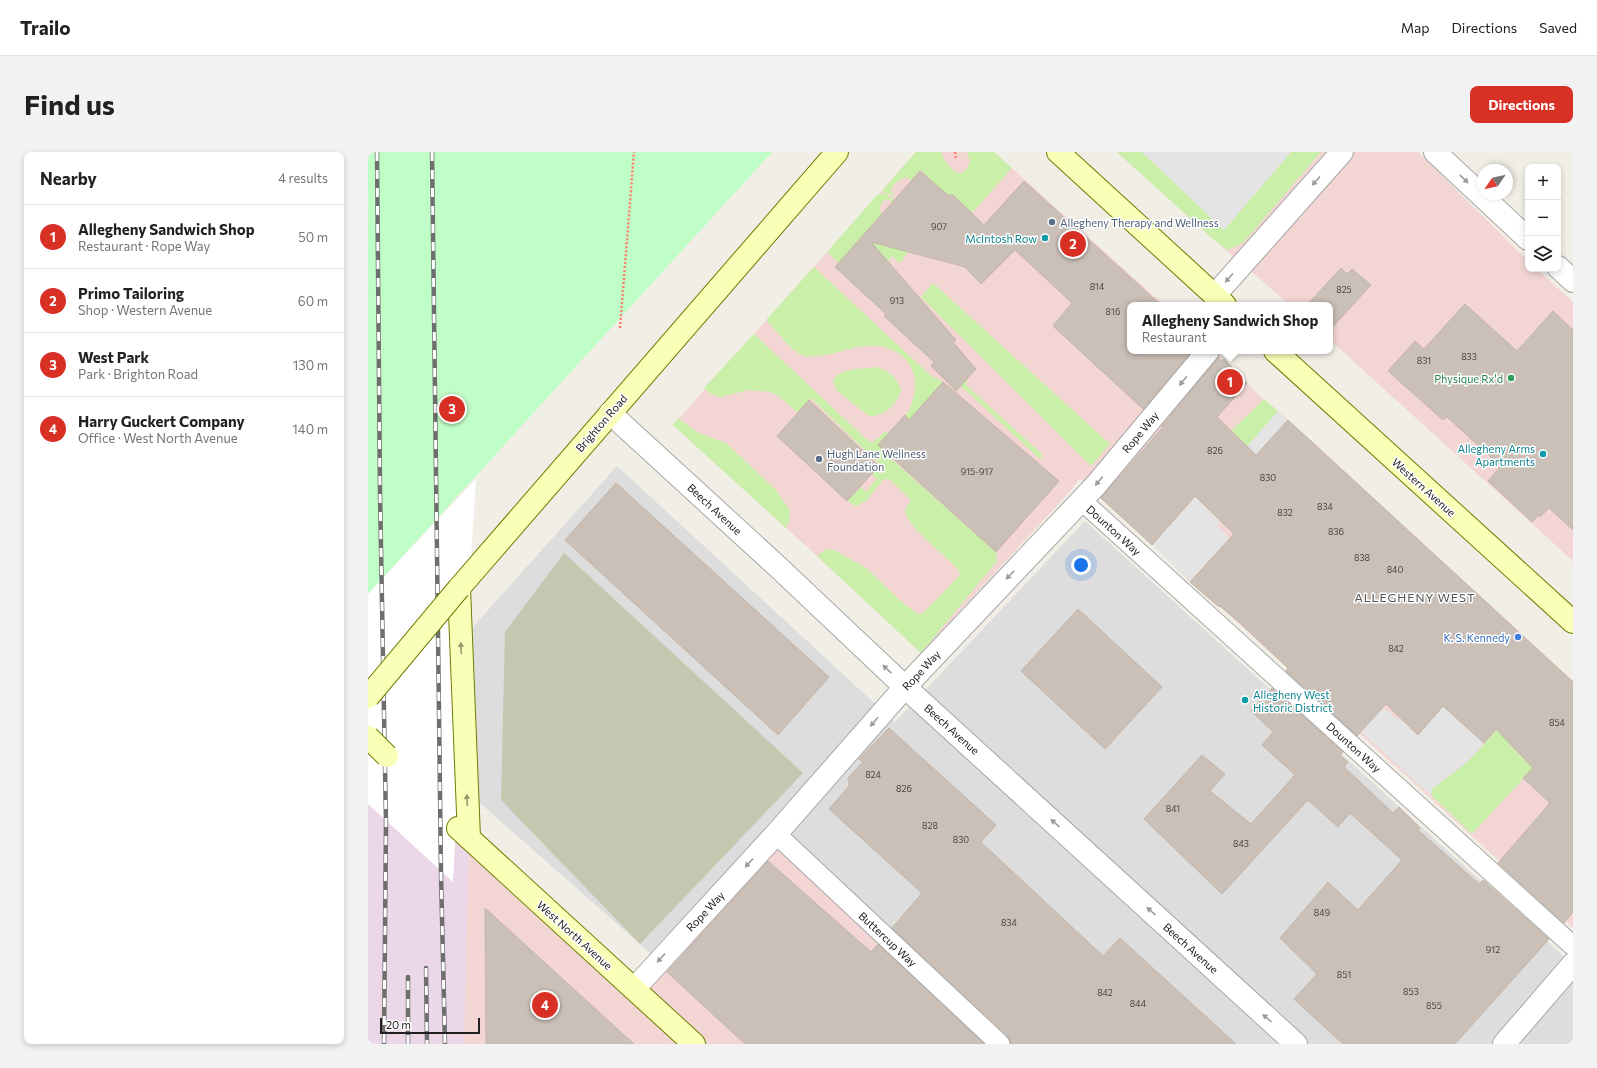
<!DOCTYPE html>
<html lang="en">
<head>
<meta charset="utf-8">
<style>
	:root { --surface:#fff; --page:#f2f2f2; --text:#202124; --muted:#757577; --line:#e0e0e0; --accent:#d93025 }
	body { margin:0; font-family:Commissioner,sans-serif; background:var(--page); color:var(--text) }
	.controls { position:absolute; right:12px; top:12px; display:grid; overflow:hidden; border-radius:8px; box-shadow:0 2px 6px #0003 }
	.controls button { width:36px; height:36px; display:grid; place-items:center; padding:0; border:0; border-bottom:1px solid var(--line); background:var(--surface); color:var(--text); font:20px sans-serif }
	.compass { position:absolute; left:1109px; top:12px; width:36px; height:36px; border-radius:50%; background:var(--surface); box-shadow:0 2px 6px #0003; rotate:236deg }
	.scale { position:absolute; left:12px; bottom:10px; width:100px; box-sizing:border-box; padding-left:4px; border:2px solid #202020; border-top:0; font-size:11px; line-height:14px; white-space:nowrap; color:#202020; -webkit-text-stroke:3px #fff; paint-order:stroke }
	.you { position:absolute; left:713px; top:413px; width:14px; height:14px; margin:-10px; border:3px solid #fff; border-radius:50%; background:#1a73e8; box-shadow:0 0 0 6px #1a73e833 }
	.badge { display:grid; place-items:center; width:26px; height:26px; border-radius:50%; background:var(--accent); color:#fff; font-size:13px; font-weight:700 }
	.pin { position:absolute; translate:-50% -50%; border:2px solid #fff; box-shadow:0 1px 4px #0006 }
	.popup { position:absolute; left:759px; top:150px; width:206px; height:52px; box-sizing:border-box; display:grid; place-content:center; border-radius:8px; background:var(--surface); filter:drop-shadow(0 1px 3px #0005); font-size:13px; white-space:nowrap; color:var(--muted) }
	.popup b { font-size:15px; color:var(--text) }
	.popup::after { content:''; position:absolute; left:50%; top:100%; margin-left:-8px; border:8px solid transparent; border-top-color:var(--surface) }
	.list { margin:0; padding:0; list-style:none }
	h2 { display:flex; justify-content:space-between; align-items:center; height:52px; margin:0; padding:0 16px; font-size:17px }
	h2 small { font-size:13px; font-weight:400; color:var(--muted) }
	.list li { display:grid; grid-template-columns:26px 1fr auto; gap:12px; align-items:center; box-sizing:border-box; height:64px; padding:0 16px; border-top:1px solid var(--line) }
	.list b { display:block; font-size:15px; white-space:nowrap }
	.list p { margin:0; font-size:13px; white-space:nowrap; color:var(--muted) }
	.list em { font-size:13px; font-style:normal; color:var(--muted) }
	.icon { flex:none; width:22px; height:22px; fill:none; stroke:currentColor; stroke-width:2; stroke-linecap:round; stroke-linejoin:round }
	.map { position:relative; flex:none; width:1205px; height:892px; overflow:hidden; border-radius:8px }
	header { display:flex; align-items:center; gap:24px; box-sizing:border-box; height:56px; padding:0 20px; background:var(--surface); border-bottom:1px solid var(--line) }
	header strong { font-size:19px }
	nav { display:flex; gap:22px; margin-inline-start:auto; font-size:14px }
	.intro { display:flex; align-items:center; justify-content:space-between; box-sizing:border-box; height:96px; padding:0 24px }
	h1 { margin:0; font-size:28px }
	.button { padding:10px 18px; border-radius:8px; background:var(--accent); color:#fff; font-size:14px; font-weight:700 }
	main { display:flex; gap:24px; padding:0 24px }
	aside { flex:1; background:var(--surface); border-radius:8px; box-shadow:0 2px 6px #0003 }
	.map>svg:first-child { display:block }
	.residential { fill:#dedddd }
	.commercial { fill:#f3d6d4 }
	.industrial { fill:#ebd7e7 }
	.construction { fill:#c6c7b0 }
	.grass { fill:#c9efa8 }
	.park { fill:#c0fec7 }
	.parking { fill:#e4e4e4 }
	.pier { fill:#fff }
	.building { fill:#cac0b8; stroke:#c4b5a7 }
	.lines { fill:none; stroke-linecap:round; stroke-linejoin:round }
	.lane-casing { stroke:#a7a7a7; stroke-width:21 }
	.street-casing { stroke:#a7a7a7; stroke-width:24 }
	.secondary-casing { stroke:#6c7e00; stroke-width:24 }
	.path { stroke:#ff7d69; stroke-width:2.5; stroke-dasharray:2 2; stroke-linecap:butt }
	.lane { stroke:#fff; stroke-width:19 }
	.street { stroke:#fff; stroke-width:22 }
	.secondary { stroke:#f9ffb6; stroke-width:22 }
	.rail-casing { stroke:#6e6e6e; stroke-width:4.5 }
	.rail { stroke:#fff; stroke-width:3; stroke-dasharray:9; stroke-linecap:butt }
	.secondary-bridge-casing { stroke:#6c7e00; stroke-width:24; stroke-linecap:butt }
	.secondary-bridge { stroke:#f9ffb6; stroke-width:22 }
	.oneway { fill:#9b9b9b }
	.oneway2 { fill:#979b72 }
	.service-dot { fill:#5c6f8a; stroke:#fff; stroke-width:1.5 }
	.culture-dot { fill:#0f9aa8; stroke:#fff; stroke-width:1.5 }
	.leisure-dot { fill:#2e9e5b; stroke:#fff; stroke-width:1.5 }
	.shop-dot { fill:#3f7fe0; stroke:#fff; stroke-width:1.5 }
	.labels { text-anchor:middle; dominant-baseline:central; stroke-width:3; stroke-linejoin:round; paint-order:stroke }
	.number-label { font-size:9px; fill:#4a4846 }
	.service-label { font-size:11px; fill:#4e5e75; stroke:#fff; text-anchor:start }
	.culture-label { font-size:11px; fill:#0d838f; stroke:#fff; text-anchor:end }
	.leisure-label { font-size:11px; fill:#27864d; stroke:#fff; text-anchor:end }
	.street-label { font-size:11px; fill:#202020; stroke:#fff }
	.shop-label { font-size:11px; fill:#366cbe; stroke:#fff; text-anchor:end }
	.neighbourhood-label { font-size:12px; letter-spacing:1px; fill:#535353; stroke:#fff }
</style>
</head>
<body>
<header>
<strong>Trailo</strong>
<nav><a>Map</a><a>Directions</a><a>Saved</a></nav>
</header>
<div class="intro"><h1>Find us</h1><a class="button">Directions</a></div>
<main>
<aside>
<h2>Nearby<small>4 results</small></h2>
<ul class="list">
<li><span class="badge">1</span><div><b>Allegheny Sandwich Shop</b><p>Restaurant · Rope Way</p></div><em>50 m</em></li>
<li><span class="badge">2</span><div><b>Primo Tailoring</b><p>Shop · Western Avenue</p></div><em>60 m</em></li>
<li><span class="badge">3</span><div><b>West Park</b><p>Park · Brighton Road</p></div><em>130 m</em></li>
<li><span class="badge">4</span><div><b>Harry Guckert Company</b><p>Office · West North Avenue</p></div><em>140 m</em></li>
</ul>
</aside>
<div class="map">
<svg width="1205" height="892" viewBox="0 0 1205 892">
	<rect width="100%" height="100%" fill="#f1eee6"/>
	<!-- residential -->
	<path class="residential" d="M249,314l278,256 190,-201 488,444v79h-562l-238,-222 -123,131 -262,-231z"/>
	<!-- commercial -->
	<path class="commercial" d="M548,0h78l170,153h-34v46h85l44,44 56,49 258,237v247l-493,-449 -15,18 -144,156 -104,-97 -144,-131z
		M749,0h301l110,109v8h9l36,33v259l-243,-221v-35h-40l-77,-66z
		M408,682l224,210h-536l5,-206 165,150z"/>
	<!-- industrial -->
	<path class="industrial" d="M0,585l101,101 -5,206h-96z"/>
	<!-- construction -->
	<path class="construction" d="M196,401l239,220 -163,171 -139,-144 4,-168z"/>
	<!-- grass -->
	<path class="grass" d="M548,0h25c2,7 15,27 24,19 2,-2 4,-6 5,-9l-3,-10h27l18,16 -40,45 -20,-19 -5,4 -17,-15 1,-3 -10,-10 -10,10 -4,-3c-8,2 -13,6 -16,13l4,8 -6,-5 -1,2 9,8 -2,3 -6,-7 -6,2 -4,8 30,42 -9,12 -8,-7 -3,5 -27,-23 -23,25 -12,-11 51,-58 10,-1 -6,-2z
		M749,0h25l82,78 67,-78h30l-78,91 -15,7 -15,-11z
		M446,115l116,108 13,7 -34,38 -4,-5c8,-8 9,-19 10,-31 0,-11 -5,-22 -14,-29 -25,-18 -50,-5 -76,0 -7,1 -15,2 -21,1 -12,-4 -29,-27 -38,-36z
		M565,131l177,161 -19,22 -170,-169z
		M386,182l110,103 8,6 14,-12 7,6 -11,14 114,101 1,9 -76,92 -104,-97 10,-7 7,1 32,18 38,36 14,10 5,-1 38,-39c-11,-17 -56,-47 -56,-64l5,-8v-3l-20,-19 -6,-1 -18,22 -10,5 -9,-5 14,-14 5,5 11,-13 -5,-5 8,-9 -69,-67 -13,15 -21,-18 -7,-3 -21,-2 -29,7 -7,-2 -9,-7z
		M508,215c12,3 20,10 25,22 -2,14 -17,28 -32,27l-32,-25 -4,-10c4,-13 31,-12 43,-14z
		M600,225l-2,8 77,70 -3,4 -80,-74z
		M896,247l14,12 -45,52 -5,-5 15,-16 -12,-11z
		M310,266l19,14 29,11 49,46 14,20 1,10 -4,9 -113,-103z
		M1186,512l12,11 -57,69 24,24 -61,66 -39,-37 -2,-3 2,-6 33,-25 12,-12z"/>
	<!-- park -->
	<path class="park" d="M0,0h404l-404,442z"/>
	<!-- parking -->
	<path class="parking" d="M774,0h149l-67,78z
		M910,259l10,9 -27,30 -40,71 -4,4 12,13 -39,44 -38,-37 55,-61 26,-21z
		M1075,554l41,37 -18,20 -33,25 -2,6 2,3 -72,-65 22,-25 15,13 2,-2 18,17z"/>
	<!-- pier -->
	<path class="pier" d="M108,327l-13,208 -10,195 -85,-78v-210z"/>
	<!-- building -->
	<path class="building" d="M552,19l29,25 3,-2 32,31 40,-44 137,124h-31v46h62l-49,58 -90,-83 19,-23 -57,-53 -34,34 -16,-17 -94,-25 85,98 -3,2 23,27 -20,22 -25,-25 3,-4 -50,-46 2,-2 -51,-47z
		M973,116l6,6 5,-5 19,16 -41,45v-25h-23z
		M1097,152l52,47 36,-40 20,19v200l-24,-22 -9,9 -1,-2 -7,7 -44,-41 13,-15 -54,-49 -4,3 -55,-49 27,-30 9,8z
		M850,206l3,4 3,-3 23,24 -30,34 39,38 32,-35 285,262v230l-9,11 -66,-60 52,-60 -27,-25 10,-10 -37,-39 -12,14 -41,-37 -25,29 -32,-31 -29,32 -71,-65 2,-3 -48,-45 -20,-17 -1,1 -29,-25 44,-48 -39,-38 -43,49 -51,-47 62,-71 -1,-1z
		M575,230l116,99 -63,71 -118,-107 27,-30 4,5z
		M441,248l70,66 -32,35 -70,-65z
		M248,331l213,194 -51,58 -213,-195z
		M710,457l84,78 -57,62 -84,-78z
		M904,536l71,64 -3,3 8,7 -4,5 49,46 6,-6 21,21 -2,2 61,54 4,-4 66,59 -94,105h-112l-49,-45 23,-25 -37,-36 48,-56 30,28 44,-50 -52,-47 -12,14 -30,-27 -86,94 -78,-75 58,-64 23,19 -15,17 41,33 44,-49 -33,-30 11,-13 -22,-21z
		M521,576l107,97 -15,17 122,114 17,-18 116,106h-225l-3,-8 -116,-108 30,-35 -93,-84 20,-23 -1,-8 15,-16 -4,-3z
		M400,709l103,91 7,-8 106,100h-239l-78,-72z
		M117,756l149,136h-148z"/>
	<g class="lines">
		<defs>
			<path id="lane" d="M713,348l492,446
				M408,682l224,210"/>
			<path id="street" d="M1067,0l93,87
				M1190,115l15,14
				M847,143l127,-143
				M242,261l168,154 127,120 391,357
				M266,837l142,-155 129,-147 191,-202 112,-134
				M1136,892l69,-80"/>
			<path id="secondary" d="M690,0l167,153
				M907,199l298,271
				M90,676l236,216
				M101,686l-10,-250 378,-436"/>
		</defs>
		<!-- lane casing -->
		<use href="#lane" class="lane-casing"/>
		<!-- street casing -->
		<use href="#street" class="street-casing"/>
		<!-- secondary casing -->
		<use href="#secondary" class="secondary-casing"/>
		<!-- path -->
		<path class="path" d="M587,0l1,7
			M252,176l14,-176"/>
		<!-- lane -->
		<use href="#lane" class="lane"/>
		<!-- street -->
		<use href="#street" class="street"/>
		<!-- secondary -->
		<use href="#secondary" class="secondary"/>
		<defs>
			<path id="rail" d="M9,0l3,340 6,331 -2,221
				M64,0l9,722 4,170
				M58,816l1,76
				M40,892v-67"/>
		</defs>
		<!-- rail casing -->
		<use href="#rail" class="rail-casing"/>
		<!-- rail -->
		<use href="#rail" class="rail"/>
		<defs>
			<path id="secondary-bridge" d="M0,545l91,-109
				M0,585l19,19"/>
		</defs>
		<!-- secondary-bridge casing -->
		<use href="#secondary-bridge" class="secondary-bridge-casing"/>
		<!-- secondary-bridge -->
		<use href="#secondary-bridge" class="secondary-bridge"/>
	</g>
	<!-- one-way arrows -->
	<defs><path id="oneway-solid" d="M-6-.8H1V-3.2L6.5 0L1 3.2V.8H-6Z"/></defs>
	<g class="oneway">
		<use href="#oneway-solid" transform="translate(1096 27) rotate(43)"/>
		<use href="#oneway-solid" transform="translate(948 29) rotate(132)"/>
		<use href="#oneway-solid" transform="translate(861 126) rotate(132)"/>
		<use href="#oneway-solid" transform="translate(815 229) rotate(130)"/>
		<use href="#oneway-solid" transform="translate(731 329) rotate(130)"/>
		<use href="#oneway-solid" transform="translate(642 423) rotate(134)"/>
		<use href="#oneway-solid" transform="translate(519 517) rotate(-137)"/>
		<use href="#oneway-solid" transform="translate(506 570) rotate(131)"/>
		<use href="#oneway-solid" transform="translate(687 671) rotate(-138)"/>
		<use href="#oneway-solid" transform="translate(381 711) rotate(133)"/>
		<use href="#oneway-solid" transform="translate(783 759) rotate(-138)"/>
		<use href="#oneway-solid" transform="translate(293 806) rotate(133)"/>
		<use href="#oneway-solid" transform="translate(899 866) rotate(-138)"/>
	</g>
	<g class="oneway2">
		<use href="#oneway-solid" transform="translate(93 496) rotate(-93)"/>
		<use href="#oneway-solid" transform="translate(99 648) rotate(-93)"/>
	</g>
	<!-- markers -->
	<g class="service-dot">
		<circle cx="684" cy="70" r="4"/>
		<circle cx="451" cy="307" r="4"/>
	</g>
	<g class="culture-dot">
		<circle cx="677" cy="86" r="4"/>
		<circle cx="1175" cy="302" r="4"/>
		<circle cx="877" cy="548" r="4"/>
	</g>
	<circle class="leisure-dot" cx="1143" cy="226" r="4"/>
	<circle class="shop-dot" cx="1150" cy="485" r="4"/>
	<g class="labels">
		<!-- number labels -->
		<g class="number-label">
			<text x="571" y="74">907</text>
			<text x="729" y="134">814</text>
			<text x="976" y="137">825</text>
			<text x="529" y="148">913</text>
			<text x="745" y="159">816</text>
			<text x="1101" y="204">833</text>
			<text x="1056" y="208">831</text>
			<text x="847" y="298">826</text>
			<text x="609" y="319">915-917</text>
			<text x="900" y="325">830</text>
			<text x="957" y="354">834</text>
			<text x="917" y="360">832</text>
			<text x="968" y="379">836</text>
			<text x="994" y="405">838</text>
			<text x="1027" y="417">840</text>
			<text x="1028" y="496">842</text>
			<text x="1189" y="570">854</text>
			<text x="505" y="622">824</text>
			<text x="536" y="636">826</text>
			<text x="805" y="656">841</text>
			<text x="562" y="673">828</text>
			<text x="593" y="687">830</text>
			<text x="873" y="691">843</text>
			<text x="954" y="760">849</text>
			<text x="641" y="770">834</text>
			<text x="1125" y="797">912</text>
			<text x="976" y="822">851</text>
			<text x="1043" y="839">853</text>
			<text x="737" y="840">842</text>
			<text x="770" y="851">844</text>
			<text x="1066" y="853">855</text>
		</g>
		<!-- service labels -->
		<g class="service-label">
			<text x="692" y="70">Allegheny Therapy and Wellness</text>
			<text x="459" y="301">Hugh Lane Wellness<tspan x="459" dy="13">Foundation</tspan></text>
		</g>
		<!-- culture labels -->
		<g class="culture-label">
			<text x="669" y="86">McIntosh Row</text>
			<text x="1167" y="296">Allegheny Arms<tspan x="1167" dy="13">Apartments</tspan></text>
			<text x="885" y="542" text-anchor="start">Allegheny West<tspan x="885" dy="13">Historic District</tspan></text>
		</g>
		<!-- leisure labels -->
		<g class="leisure-label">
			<text x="1135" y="226">Physique Rx'd</text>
		</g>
		<!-- street labels -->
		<g class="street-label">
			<text transform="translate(233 271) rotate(-49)">Brighton Road</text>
			<text transform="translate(772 280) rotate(-50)">Rope Way</text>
			<text transform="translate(1056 335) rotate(42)">Western Avenue</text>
			<text transform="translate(347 357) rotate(43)">Beech Avenue</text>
			<text transform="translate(746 378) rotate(42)">Dounton Way</text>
			<text transform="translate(553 518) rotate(-47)">Rope Way</text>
			<text transform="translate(584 577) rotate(42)">Beech Avenue</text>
			<text transform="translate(986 595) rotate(42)">Dounton Way</text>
			<text transform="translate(337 759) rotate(-47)">Rope Way</text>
			<text transform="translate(207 783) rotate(42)">West North Avenue</text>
			<text transform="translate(520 787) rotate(43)">Buttercup Way</text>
			<text transform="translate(823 796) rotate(42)">Beech Avenue</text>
		</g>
		<!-- shop labels -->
		<g class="shop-label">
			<text x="1142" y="485">K. S. Kennedy</text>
		</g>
		<!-- neighbourhood labels -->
		<g class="neighbourhood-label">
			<text x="1047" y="445">ALLEGHENY WEST</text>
		</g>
	</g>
</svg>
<div class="controls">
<button>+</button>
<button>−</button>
<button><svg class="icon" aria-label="layers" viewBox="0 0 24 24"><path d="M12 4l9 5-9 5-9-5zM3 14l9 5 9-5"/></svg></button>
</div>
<svg class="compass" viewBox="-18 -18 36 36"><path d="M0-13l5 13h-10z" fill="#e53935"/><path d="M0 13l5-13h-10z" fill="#757577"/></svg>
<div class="scale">20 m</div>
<div class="you"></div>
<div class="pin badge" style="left:862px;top:230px">1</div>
<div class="popup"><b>Allegheny Sandwich Shop</b>Restaurant</div>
<div class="pin badge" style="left:705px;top:92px">2</div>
<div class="pin badge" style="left:84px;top:257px">3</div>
<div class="pin badge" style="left:177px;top:853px">4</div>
</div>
</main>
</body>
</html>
